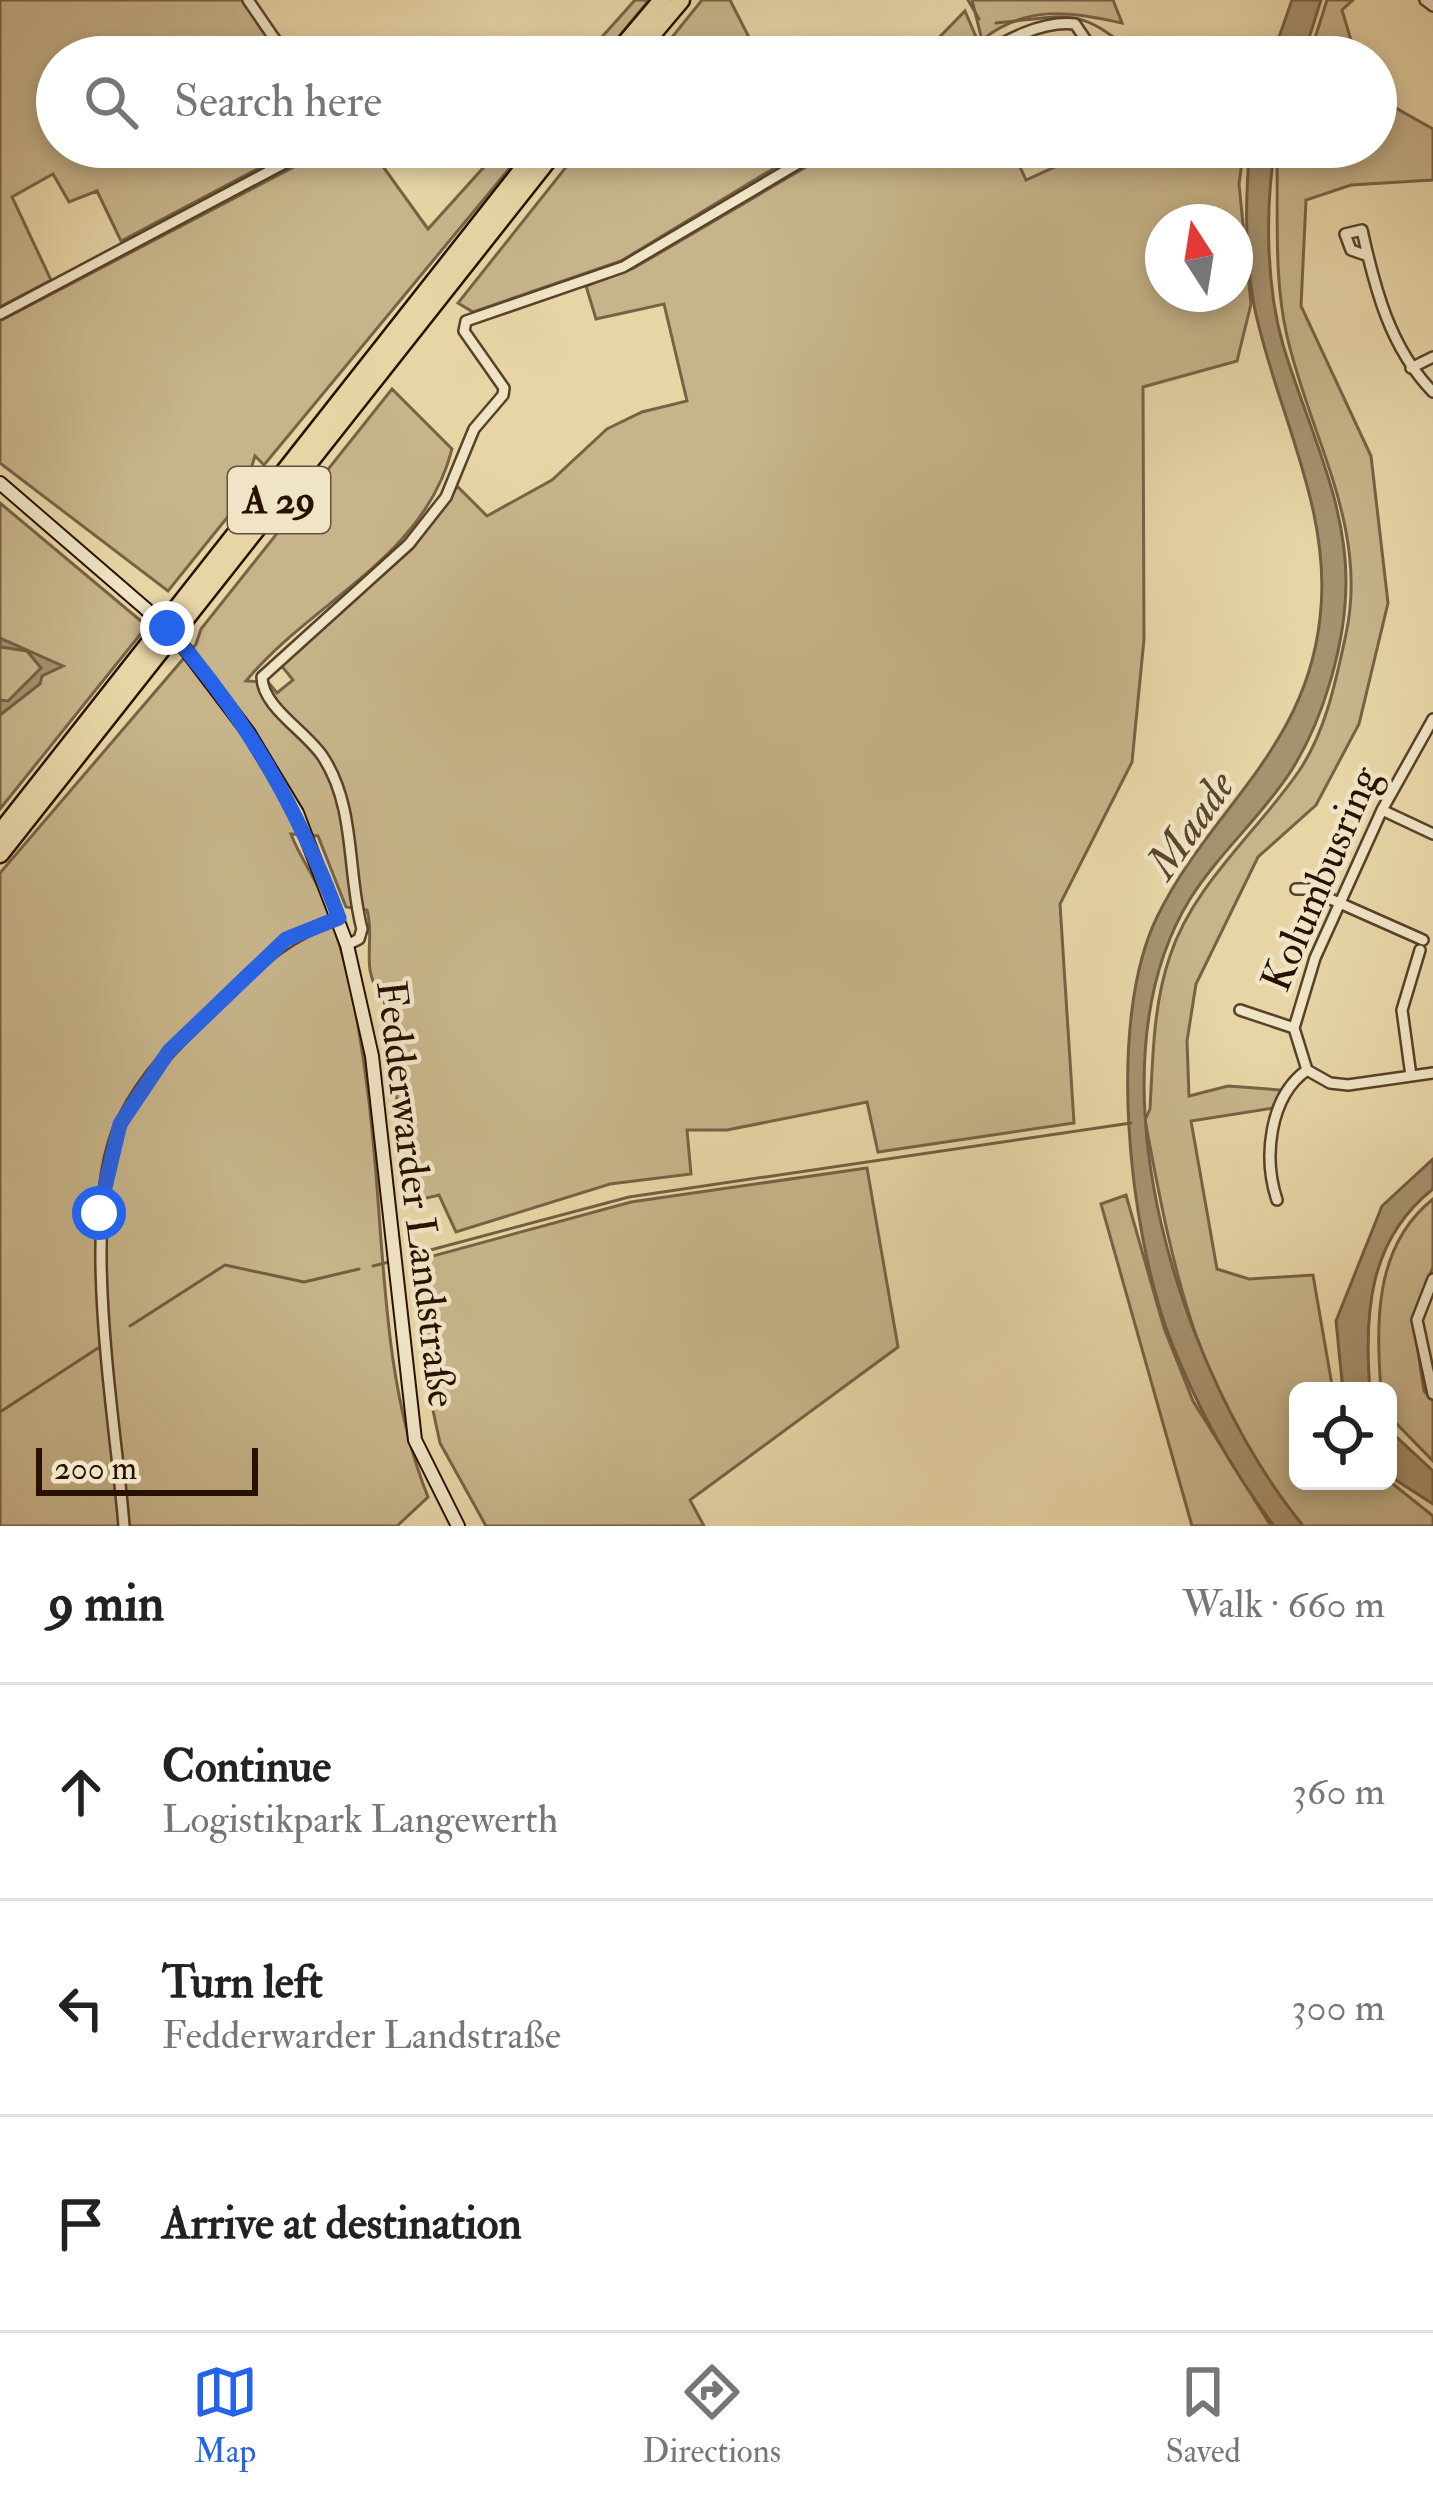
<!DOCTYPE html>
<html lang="en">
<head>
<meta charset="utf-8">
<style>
	:root { --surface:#fff; --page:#f6f6f6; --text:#222; --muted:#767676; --line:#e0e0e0; --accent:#2563eb }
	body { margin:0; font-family:"IM FELL Double Pica",serif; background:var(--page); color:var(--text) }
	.controls { position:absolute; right:36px; bottom:36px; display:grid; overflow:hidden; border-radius:18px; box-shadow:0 6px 18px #0003 }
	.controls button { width:108px; height:108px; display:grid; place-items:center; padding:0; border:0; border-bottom:3px solid var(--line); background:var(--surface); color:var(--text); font:60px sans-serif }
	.compass { position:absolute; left:1145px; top:204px; width:108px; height:108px; border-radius:50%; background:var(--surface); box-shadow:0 6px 18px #0003; rotate:348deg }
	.scale { position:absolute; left:36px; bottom:30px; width:222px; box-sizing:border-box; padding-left:12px; border:6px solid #291100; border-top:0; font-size:33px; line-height:42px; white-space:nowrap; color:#291100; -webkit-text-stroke:9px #efe4c5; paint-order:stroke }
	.stop { position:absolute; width:36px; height:36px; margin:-27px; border:9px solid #2563eb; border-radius:50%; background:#fff }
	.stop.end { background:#2563eb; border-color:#fff; box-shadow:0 3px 12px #0008 }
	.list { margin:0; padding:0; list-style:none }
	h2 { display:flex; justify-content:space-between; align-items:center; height:156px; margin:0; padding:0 48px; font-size:51px }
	h2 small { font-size:39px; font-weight:400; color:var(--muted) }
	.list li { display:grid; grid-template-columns:78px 1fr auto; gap:36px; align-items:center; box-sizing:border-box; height:216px; padding:0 48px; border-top:3px solid var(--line) }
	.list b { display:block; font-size:45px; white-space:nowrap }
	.list p { margin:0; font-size:39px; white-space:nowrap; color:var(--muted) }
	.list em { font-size:39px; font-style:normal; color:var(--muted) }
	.icon { flex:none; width:66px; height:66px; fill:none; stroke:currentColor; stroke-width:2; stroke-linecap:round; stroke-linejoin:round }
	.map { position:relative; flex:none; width:1433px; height:1526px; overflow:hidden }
	.search { position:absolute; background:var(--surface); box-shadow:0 6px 18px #0003; left:36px; right:36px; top:36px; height:132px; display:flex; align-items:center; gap:30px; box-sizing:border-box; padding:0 42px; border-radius:66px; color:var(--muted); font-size:45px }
	.sheet { height:804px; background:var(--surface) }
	nav { display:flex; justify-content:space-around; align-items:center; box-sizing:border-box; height:168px; border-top:3px solid var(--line); background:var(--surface); font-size:33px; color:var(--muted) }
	nav a { display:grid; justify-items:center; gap:6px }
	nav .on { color:var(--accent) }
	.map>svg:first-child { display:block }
	.green { fill:#c7b48a; stroke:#786245; stroke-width:3; fill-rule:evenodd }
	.water { fill:#a6926e; stroke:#745e42; stroke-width:3 }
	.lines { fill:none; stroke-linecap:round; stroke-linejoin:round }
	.stream { stroke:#745e42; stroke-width:3 }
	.street-casing { stroke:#58422a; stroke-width:14 }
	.secondary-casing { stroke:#291100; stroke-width:16 }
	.highway-casing { stroke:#291100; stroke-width:21 }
	.street { stroke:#efe4c5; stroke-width:9 }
	.secondary { stroke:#efe4c5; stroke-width:12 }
	.highway { stroke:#e7d5a6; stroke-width:16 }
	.secondary-bridge-casing { stroke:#291100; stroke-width:16; stroke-linecap:butt }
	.secondary-bridge { stroke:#efe4c5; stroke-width:12 }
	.route { stroke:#2563eb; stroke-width:15 }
	.labels { text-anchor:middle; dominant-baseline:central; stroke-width:9; stroke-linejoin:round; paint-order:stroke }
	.shield { fill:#efe4c5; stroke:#64503b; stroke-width:3 }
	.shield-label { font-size:39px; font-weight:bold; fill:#291100 }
	.street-label { font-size:42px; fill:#291100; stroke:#efe4c5 }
	.water-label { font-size:45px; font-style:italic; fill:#5b452c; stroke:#efe4c5 }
</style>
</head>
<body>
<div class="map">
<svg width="1433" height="1526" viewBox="0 0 1433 1526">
	<rect width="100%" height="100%" fill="#e7d5a6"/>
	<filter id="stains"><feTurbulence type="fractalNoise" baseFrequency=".00167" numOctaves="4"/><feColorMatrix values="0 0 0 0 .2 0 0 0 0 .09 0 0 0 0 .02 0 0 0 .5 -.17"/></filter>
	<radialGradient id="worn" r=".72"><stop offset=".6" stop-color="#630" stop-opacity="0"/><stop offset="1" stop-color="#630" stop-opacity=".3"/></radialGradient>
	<!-- green -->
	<path class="green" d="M0,0h245l37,57h-225v90h242l-178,94 -24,-50 -28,11 -16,-28 -41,23 39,83 -51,27z
		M635,0h14l-47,57h-18z
		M702,0h28l29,57h-103z
		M972,0h141l9,23c-52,-12 -97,-18 -140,17z
		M1327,0h26l-11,10 14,47h-47z
		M965,11l14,33 -22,13h-37z
		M1376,88l11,15 46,26v51l-82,5 -45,15 -5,106 70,150 17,147 -29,121 -43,81 -58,52 -62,127 -9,57 2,55 39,-10 53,4 -7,18 -83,13 26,148 32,10 64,-4 20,116h-35v90l90,-1 45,36v10h-130c-106,-131 -128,-246 -158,-406l5,-11c3,-52 3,-104 20,-153 23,-71 88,-125 129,-185 27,-40 37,-91 47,-137 23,-107 -36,-197 -59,-298 -13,-56 -9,-115 -10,-172l5,-17h94z
		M332,147h37l59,82 74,-82h25l-263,318 -9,-9 -4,13 8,9 -91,113 -168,-128v-142z
		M582,147h227l-188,114 -148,51 -15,-9z
		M840,147h171l15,33 57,-26 4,-7h157l-5,37 12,120 -14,57 -94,26 1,252 -12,123 -72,142 14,219 -196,29 -11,-50 -140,28h-40l4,44 -81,10 -154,48 -17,-37 -16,4 -14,-6 -25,-195c-26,-28 -8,-56 -17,-88l-21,-3 -28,-71 -27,-2c8,22 24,43 33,66 23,57 34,118 42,179 20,136 10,289 62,418l-31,29h-397v-653l196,-229 5,-15 191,-240 60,60c-28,110 -139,151 -206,232l22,1 9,11 16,-13 -13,-16 133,-116 44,-62 30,30 65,-36 55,-51 35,-17 45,-11 -23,-97 -68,15 -10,-33 48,-18zM1163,222h72v72h-72z
		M0,503l147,123 -147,183z
		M867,1168l31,179 -208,153 14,26h-218l-46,-83 -12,-56 -10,-127 213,-58z
		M1126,1195l38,133 29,73 78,125h-79l-91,-322z
		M1433,1199v68l-20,51 11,73 9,9v61l-45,-46v-24h-7c-5,-69 -7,-145 52,-192z"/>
	<!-- water -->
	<path class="water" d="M1292,0h29l-18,57h-31z
		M1250,147h25c-10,62 -9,138 8,198 23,77 63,154 63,236 0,61 -22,138 -55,190 -29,45 -72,82 -101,128 -108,176 -7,479 113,627h-29c-44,-58 -79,-123 -105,-190 -40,-108 -63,-314 -12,-419 52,-107 149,-167 163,-299 13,-107 -43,-205 -65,-308 -10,-51 -10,-111 -5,-163z
		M0,638l63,28 -21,10 -2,8 -40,31v-15l8,1 33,-33 -14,-17 -27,-4z
		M1433,1159v30c-65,51 -69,126 -63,202h-27l-7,-70 46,-115z
		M1388,1429l45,42v33l-45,-29z"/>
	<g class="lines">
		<!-- stream -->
		<path class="stream" d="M968,0l11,19
			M996,23c76,-7 82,-18 142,34
			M408,1256l221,-59 502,-74
			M373,1266l16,-4
			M130,1326l95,-61 79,17 55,-13
			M0,1412l98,-64"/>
		<defs>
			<path id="street" d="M248,0l39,57
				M1425,0l8,6
				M978,57c27,-16 64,-37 97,-33l15,22
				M1368,256l-17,-6 -6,-16 17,-4c13,59 28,118 71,162
				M0,314l315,-167
				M1411,368l22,-11
				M1433,719l-51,91 -67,148 -21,70 13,42 23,13 18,2 85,-12
				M1382,810l51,24
				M1296,889h12l115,51
				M347,945l12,-6 3,-10c-15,-56 -6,-122 -39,-172 -16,-25 -61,-50 -61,-80l147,-133 37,-47 28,-68 29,-34 1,-7 -40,-57 2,-10 157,-54 203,-120
				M1240,1010l54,18
				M1411,1076l-9,-66 18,-60
				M1277,1200c-14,-42 -8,-103 30,-130
				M1433,1279l-16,41 16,74
				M124,1526c-8,-106 -47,-316 -1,-407 22,-45 56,-78 92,-112 42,-41 66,-70 124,-89"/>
			<path id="secondary" d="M0,483l146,126
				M186,650l62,82 49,81 50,132 25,111 43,384 43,86"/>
			<path id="highway" d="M614,57l48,-57
				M633,57l48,-57
				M0,833l540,-686
				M0,854l558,-707"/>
		</defs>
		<!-- street casing -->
		<use href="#street" class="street-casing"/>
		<!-- secondary casing -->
		<use href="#secondary" class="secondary-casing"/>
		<!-- highway casing -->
		<use href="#highway" class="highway-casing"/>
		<!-- street -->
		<use href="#street" class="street"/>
		<!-- secondary -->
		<use href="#secondary" class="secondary"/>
		<!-- highway -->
		<use href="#highway" class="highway"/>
		<defs>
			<path id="secondary-bridge" d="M146,609l40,41"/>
		</defs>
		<!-- secondary-bridge casing -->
		<use href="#secondary-bridge" class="secondary-bridge-casing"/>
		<!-- secondary-bridge -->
		<use href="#secondary-bridge" class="secondary-bridge"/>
	</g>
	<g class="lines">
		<!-- route -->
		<path class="route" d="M99,1213l21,-89 49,-73 117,-112 53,-21c-40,-108 -94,-203 -172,-290"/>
	</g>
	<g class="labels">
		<!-- shield labels -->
		<rect class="shield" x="228" y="467" width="102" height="66" rx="9"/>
		<g class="shield-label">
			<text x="279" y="500">A 29</text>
		</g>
		<!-- street labels -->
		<g class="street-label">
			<text transform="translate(1321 879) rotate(-67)">Kolumbusring</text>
			<text transform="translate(416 1194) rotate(83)">Fedderwarder Landstraße</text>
		</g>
		<!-- water labels -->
		<g class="water-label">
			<text transform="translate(1191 825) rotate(-55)">Maade</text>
		</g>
	</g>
	<rect width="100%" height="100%" filter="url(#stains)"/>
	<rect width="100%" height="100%" fill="url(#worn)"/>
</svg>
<div class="controls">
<button><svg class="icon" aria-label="locate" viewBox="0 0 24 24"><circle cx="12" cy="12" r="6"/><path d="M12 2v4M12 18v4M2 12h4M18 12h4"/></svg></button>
</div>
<svg class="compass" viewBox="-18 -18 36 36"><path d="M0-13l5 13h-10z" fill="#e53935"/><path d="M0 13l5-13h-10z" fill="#767676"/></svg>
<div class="scale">200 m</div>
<div class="stop" style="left:99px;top:1213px"></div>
<div class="stop end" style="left:167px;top:628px"></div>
<div class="search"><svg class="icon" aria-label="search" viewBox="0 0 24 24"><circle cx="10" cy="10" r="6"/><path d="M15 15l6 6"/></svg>Search here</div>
</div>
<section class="sheet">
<h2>9 min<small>Walk · 660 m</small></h2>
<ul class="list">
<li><svg class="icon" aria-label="ahead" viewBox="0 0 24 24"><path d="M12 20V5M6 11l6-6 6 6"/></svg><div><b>Continue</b><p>Logistikpark Langewerth</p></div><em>360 m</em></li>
<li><svg class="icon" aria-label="left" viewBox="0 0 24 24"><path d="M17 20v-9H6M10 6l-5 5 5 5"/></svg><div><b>Turn left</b><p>Fedderwarder Landstraße</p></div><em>300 m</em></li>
<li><svg class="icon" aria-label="arrive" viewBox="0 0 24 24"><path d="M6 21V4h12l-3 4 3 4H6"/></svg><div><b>Arrive at destination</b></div></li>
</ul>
</section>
<nav>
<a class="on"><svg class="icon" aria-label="map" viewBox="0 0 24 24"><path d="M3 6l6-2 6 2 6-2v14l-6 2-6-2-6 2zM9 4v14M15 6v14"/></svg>Map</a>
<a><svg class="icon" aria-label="directions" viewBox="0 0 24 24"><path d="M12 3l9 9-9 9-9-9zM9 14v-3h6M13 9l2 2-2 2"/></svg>Directions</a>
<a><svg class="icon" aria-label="saved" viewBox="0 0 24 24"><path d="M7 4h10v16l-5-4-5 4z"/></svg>Saved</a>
</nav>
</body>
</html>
